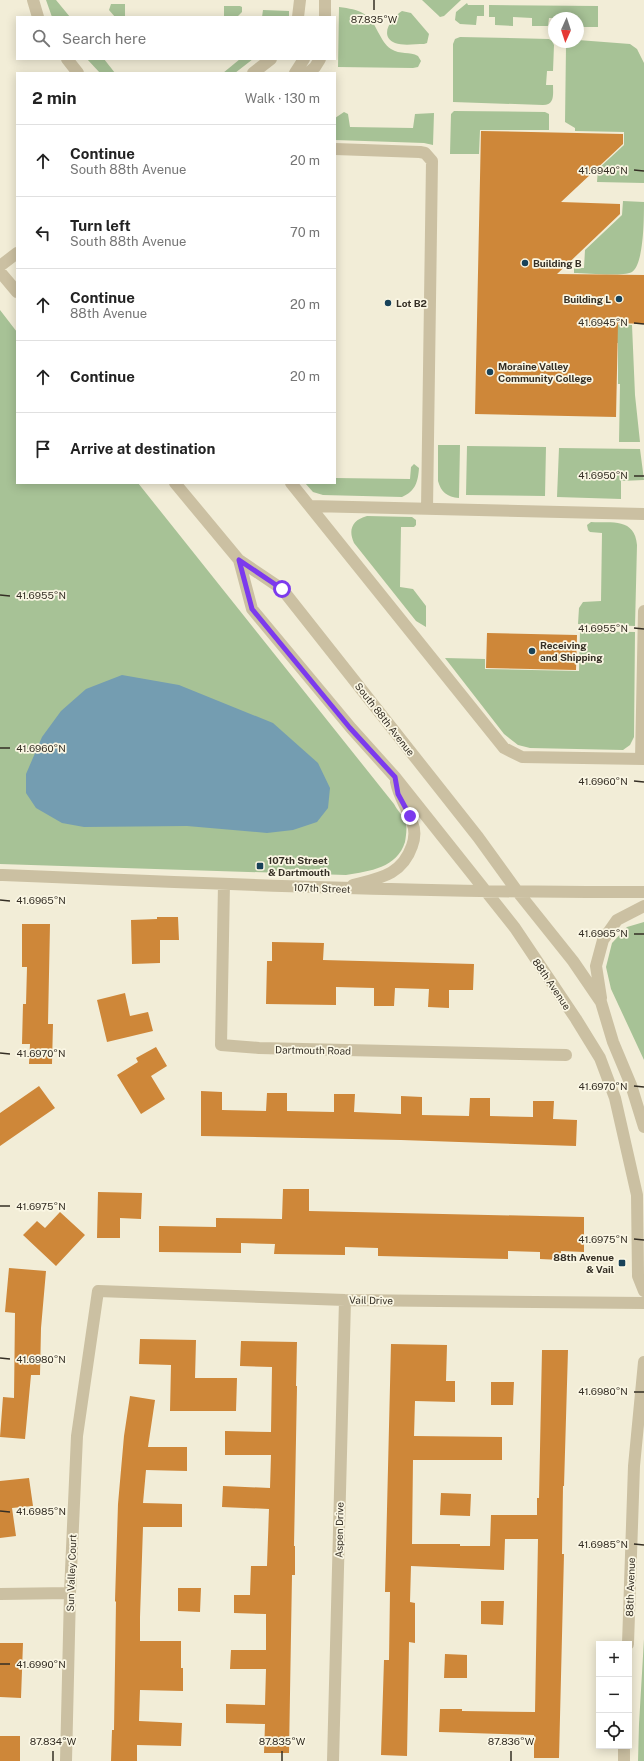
<!DOCTYPE html>
<html lang="en">
<head>
<meta charset="utf-8">
<style>
	:root { --surface:#fff; --page:#f6f6f6; --text:#222; --muted:#767676; --line:#e0e0e0 }
	body { margin:0; font-family:"Public Sans",sans-serif; background:var(--page); color:var(--text) }
	.controls { position:absolute; right:12px; bottom:12px; display:grid; overflow:hidden; border-radius:0px; box-shadow:0 2px 10px #0003 }
	.controls button { width:36px; height:36px; display:grid; place-items:center; padding:0; border:0; border-bottom:1px solid var(--line); background:var(--surface); color:var(--text); font:20px sans-serif }
	.compass { position:absolute; left:548px; top:12px; width:36px; height:36px; border-radius:50%; background:var(--surface); box-shadow:0 2px 10px #0003; rotate:183deg }
	.stop { position:absolute; width:12px; height:12px; margin:-9px; border:3px solid #7c3aed; border-radius:50%; background:#fff }
	.stop.end { background:#7c3aed; border-color:#fff; box-shadow:0 1px 4px #0008 }
	.list { margin:0; padding:0; list-style:none }
	h2 { display:flex; justify-content:space-between; align-items:center; height:52px; margin:0; padding:0 16px; font-size:17px }
	h2 small { font-size:13px; font-weight:400; color:var(--muted) }
	.list li { display:grid; grid-template-columns:26px 1fr auto; gap:12px; align-items:center; box-sizing:border-box; height:72px; padding:0 16px; border-top:1px solid var(--line) }
	.list b { display:block; font-size:15px; white-space:nowrap }
	.list p { margin:0; font-size:13px; white-space:nowrap; color:var(--muted) }
	.list em { font-size:13px; font-style:normal; color:var(--muted) }
	.icon { flex:none; width:22px; height:22px; fill:none; stroke:currentColor; stroke-width:2; stroke-linecap:round; stroke-linejoin:round }
	.map { position:relative; flex:none; width:644px; height:1761px; overflow:hidden }
	.search { position:absolute; background:var(--surface); box-shadow:0 2px 10px #0003; left:16px; top:16px; width:320px; height:44px; display:flex; align-items:center; gap:10px; box-sizing:border-box; padding:0 14px; border-radius:0px; color:var(--muted); font-size:15px }
	.panel { position:absolute; background:var(--surface); box-shadow:0 2px 10px #0003; left:16px; top:72px; width:320px; height:412px; border-radius:0px }
	.map>svg:first-child { display:block }
	.green { fill:#a7c296 }
	.water { fill:#749db1 }
	.building { fill:#ce8739 }
	.lines { fill:none; stroke-linecap:round; stroke-linejoin:round }
	.minor { stroke:#cbc0a2; stroke-width:12 }
	.route { stroke:#7c3aed; stroke-width:5 }
	.ticks { fill:none; stroke:#352f25; stroke-width:1.5 }
	.poi-dot { fill:#184259; stroke:#faf6e3; stroke-width:1.5 }
	.labels { text-anchor:middle; dominant-baseline:central; stroke-width:3.5; stroke-linejoin:round; paint-order:stroke }
	.poi-label { font-size:10px; font-weight:bold; fill:#352f25; stroke:#faf6e3; text-anchor:start }
	.street-label { font-size:10px; fill:#352f25; stroke:#faf6e3 }
	.ticks-label { font-size:10px; text-anchor:middle; fill:#352f25; stroke:#faf6e3; stroke-width:3.5; stroke-linejoin:round; paint-order:stroke }
</style>
</head>
<body>
<div class="map">
<svg width="644" height="1761" viewBox="0 0 644 1761">
	<rect width="100%" height="100%" fill="#f2edd7"/>
	<!-- green -->
	<path class="green" d="M46,0h10l14,17h-18z
		M422,0h39l-17,16 -4,1z
		M467,3l1,2h16v11h-7l-1,9 -16,-1 -5,-4 1,-8z
		M111,4h14v13h-10l-6,-7z
		M489,5l109,1v21h-20v-9h-29l-1,8h-16v-8l-19,-1v9l-18,-1v-8h-6z
		M224,6h16l2,1v5l-5,5h-13z
		M339,7c21,3 30,5 39,25 4,7 7,13 13,17 9,6 19,2 27,7l3,5 -3,6 -5,1 -75,-1z
		M263,10l26,1v6h-27z
		M402,11l9,2 18,21 -2,9 -3,1c-9,0 -21,2 -29,-1 -17,-7 -3,-26 7,-32z
		M460,37l89,2 3,2 2,4 -1,26h-6l-1,14h7c0,9 2,20 -10,20l-90,-3v-58l2,-5z
		M578,40l52,4 7,5 7,14v120l-47,-1 1,-13 26,-24v-13l-49,-1v-3l-10,-6 1,-75 3,-5h9z
		M87,59h17l11,14h-15z
		M240,59h13l-18,14h-12z
		M454,111l91,1 4,2v16h-69l-1,24h-29l1,-40z
		M344,112l4,2 2,13 63,1 2,-14 19,-1 -1,32 -9,-2 -89,-3v-22z
		M623,201l21,1c0,16 0,62 -12,70 -11,5 -45,1 -58,1v-5h10l1,-18 37,-35z
		M0,310l17,22v151h121l256,321c3,6 10,13 12,19 1,6 0,13 -1,19 -8,26 -35,29 -59,33l-346,-11z
		M595,324l37,1 3,70 5,47h-21l1,-58h-2v-41l-23,-1z
		M438,445h22l-1,53c-12,-1 -18,-6 -21,-17z
		M467,446l79,1 -1,49 -79,-1z
		M559,448l81,1 4,31 -23,1v18l-64,-2z
		M414,464l5,4c-1,13 -3,23 -17,29l-79,-2 -10,-3 -8,-9h30v-5l75,1 1,-12z
		M367,516l45,1 4,3v5l-2,2h-13l-1,60 13,2 13,17v21l-10,-6 -62,-78c-6,-13 -2,-23 13,-27z
		M591,522c21,1 44,-4 46,23l-2,81 -57,-2 1,-16 4,-6 18,-1 1,-68 -12,-1 -2,-2 -1,-5z
		M580,631l55,1 -1,105 -4,8 -7,5 -93,-2 -12,-3 -14,-11 -59,-76 40,1v10l94,2z
		M644,922v138l-33,-71 -5,-22 6,-24 15,-16z
		M644,1639v122h-6l1,-37z"/>
	<!-- water -->
	<path class="water" d="M122,675l57,10 94,38 45,40 12,25 -2,20 -11,14 -24,8 -26,3 -80,-7 -103,1 -22,-4 -26,-15 -10,-15v-19l16,-37 19,-26 25,-22z"/>
	<!-- building -->
	<path class="building" d="M481,131l142,3v10l-62,58 59,2v10l-63,60 87,1v49l-26,-1 -2,94 -141,-3z
		M487,633l90,2 -1,35 -90,-2z
		M157,917h21l1,23h-19v23l-28,1 -1,-44 26,-1z
		M22,924h28l-2,100h5l-1,40h-23l1,-20h-8l1,-40h3l1,-37h-5z
		M272,942l52,1 -1,17 151,4 -1,26h-24v18l-21,-1 1,-18 -34,-1 -1,18h-20v-18l-38,-1v18l-70,-1 1,-43h5z
		M125,993l5,23 18,-4 5,19 -46,11 -10,-42z
		M156,1047l11,19 -16,10 14,23 -24,15 -24,-39 21,-13 -2,-4z
		M39,1086l16,22 -55,38v-33z
		M201,1091l21,1v18l44,1 1,-18h20v18l47,1v-18h21l-1,18 47,2v-18l21,1v18l47,1 1,-18h20v18l43,1v-16h21l-1,18 24,1 -1,26 -175,-6 -200,-4z
		M283,1189h26v22l275,6v35l-23,-1v9l-21,-1v-7l-32,-1v8l-130,-3v-8l-33,-1v8l-71,-1 1,-10 -34,-1v10l-82,-1v-26l57,1v-9l66,1z
		M98,1192l44,1 -1,26 -21,-1v20h-23z
		M60,1212l25,23 -29,31 -33,-31 14,-14 8,7z
		M9,1268l37,3 -5,57 -1,47h-9l-6,64 -25,-2 3,-40 11,1 1,-85 -10,-1z
		M140,1339l56,1 -1,38h42l-1,33h-66l1,-46 -32,-1z
		M241,1341l56,1 -1,44h1l-3,160h1v29h-3l-3,178h-25l1,-29 -39,-1v-19l39,1 1,-36h-36l1,-19h35v-36l-32,-1v-18h16l1,-29h16l2,-57 -47,-2 1,-21 47,2 1,-33h-46v-24l46,1 1,-65 -32,-1z
		M391,1344l56,1 -1,36h9v21l-40,-1 -1,35 88,1v23h-89l-1,84h48v2h30l1,-31h46v-17h2l3,-148h26l-4,136h-1l-1,68h2l-5,204h-25v-23l-95,-3 1,-23h22v2l73,1 3,-173h-33l-1,31 -93,-4 -1,36 5,1v40l-6,-1 -2,114 -26,-1 3,-95h5l1,-68h-5z
		M491,1382h23l-1,23h-22z
		M130,1396l25,4 -7,47h39v24l-41,-1 -3,33 39,1v23h-39l-3,90v24h41v27h2v23l-43,-1 -1,31 43,2 -1,23 -44,-1v16h-26l1,-31h2l2,-128 -1,-1 3,-97 6,-68z
		M29,1478l4,28 -21,2 4,28 -16,2v-57z
		M441,1493l30,1 -1,22 -30,-1z
		M178,1588h23l-1,24 -22,-1z
		M481,1601h23l-1,24 -22,-1z
		M0,1643h23l-2,55 -21,-1z
		M445,1654l22,1v23h-23z
		M0,1736h20v25h-20z"/>
	<g class="lines">
		<!-- minor -->
		<path class="minor" d="M33,0l5,17
			M298,17l2,-17
			M325,17v-17
			M67,59l11,14
			M253,73l18,-14
			M295,73l9,-14
			M308,73l7,-6 5,-8
			M335,149l85,3 5,1 7,8 -5,348
			M0,266l17,-13
			M0,272l17,20
			M175,483l64,77 43,29 196,248 39,54 56,70 28,41 12,40 18,43 13,42
			M291,483l213,265 18,9 122,2
			M310,506l334,8
			M239,560l13,49 99,119 44,49 120,151 61,91 24,39 15,40 22,97 1,81 6,15
			M641,759l3,-148
			M0,875c215,9 429,18 644,17
			M224,884l-3,161 38,3 307,7
			M353,885c27,-7 49,-10 59,-39 3,-8 3,-17 0,-24 -5,-15 -13,-24 -16,-40
			M601,998l-5,-32 7,-26 14,-20 27,-14
			M0,1594l70,-1
			M628,1644l6,-178 10,-104
			M66,1761l4,-168 7,-157 21,-145 247,9 299,3
			M333,1761l12,-461
			M624,1761v-15"/>
	</g>
	<g class="lines">
		<!-- route -->
		<path class="route" d="M282,589l-43,-29 13,49 98,119 45,49 3,17 12,22"/>
	</g>
	<!-- ticks -->
	<path class="ticks" d="M374,10v-10M634,170l10,1M634,323l10,1M634,476h10M0,595l10,1M634,628l10,1M0,748h10M634,781l10,1M0,900l10,1M634,934h10M0,1053l10,1M634,1086l10,1M0,1206h10M634,1239l10,1M0,1358l10,1M634,1392h10M0,1511l10,1M634,1544l10,1M0,1664h10M53,1761v-10M282,1761v-10M511,1761v-10"/>
	<!-- markers -->
	<g class="poi-dot">
		<circle cx="525" cy="263" r="4"/>
		<circle cx="619" cy="299" r="4"/>
		<circle cx="388" cy="303" r="4"/>
		<circle cx="490" cy="372" r="4"/>
		<circle cx="532" cy="651" r="4"/>
		<rect x="256" y="862" width="8" height="8" rx="2"/>
		<rect x="618" y="1259" width="8" height="8" rx="2"/>
	</g>
	<g class="labels">
		<!-- poi labels -->
		<g class="poi-label">
			<text x="533" y="263">Building B</text>
			<text x="611" y="299" text-anchor="end">Building L</text>
			<text x="396" y="303">Lot B2</text>
			<text x="498" y="366">Moraine Valley<tspan x="498" dy="12">Community College</tspan></text>
			<text x="540" y="645">Receiving<tspan x="540" dy="12">and Shipping</tspan></text>
			<text x="268" y="860">107th Street<tspan x="268" dy="12">&amp; Dartmouth</tspan></text>
			<text x="614" y="1257" text-anchor="end">88th Avenue<tspan x="614" dy="12">&amp; Vail</tspan></text>
		</g>
		<!-- street labels -->
		<g class="street-label">
			<text transform="translate(385 719) rotate(52)">South 88th Avenue</text>
			<text transform="translate(322 888) rotate(2)">107th Street</text>
			<text transform="translate(552 984) rotate(56)">88th Avenue</text>
			<text transform="translate(313 1050) rotate(1)">Dartmouth Road</text>
			<text transform="translate(371 1300) rotate(1)">Vail Drive</text>
			<text transform="translate(339 1530) rotate(-89)">Aspen Drive</text>
			<text transform="translate(71 1573) rotate(-88)">Sun Valley Court</text>
			<text transform="translate(630 1587) rotate(-88)">88th Avenue</text>
		</g>
	</g>
	<g class="ticks-label">
		<text x="374" y="23">87.835°W</text>
		<text x="603" y="174">41.6940°N</text>
		<text x="603" y="326">41.6945°N</text>
		<text x="603" y="479">41.6950°N</text>
		<text x="41" y="599">41.6955°N</text>
		<text x="603" y="632">41.6955°N</text>
		<text x="41" y="752">41.6960°N</text>
		<text x="603" y="785">41.6960°N</text>
		<text x="41" y="904">41.6965°N</text>
		<text x="603" y="937">41.6965°N</text>
		<text x="41" y="1057">41.6970°N</text>
		<text x="603" y="1090">41.6970°N</text>
		<text x="41" y="1210">41.6975°N</text>
		<text x="603" y="1243">41.6975°N</text>
		<text x="41" y="1363">41.6980°N</text>
		<text x="603" y="1395">41.6980°N</text>
		<text x="41" y="1515">41.6985°N</text>
		<text x="603" y="1548">41.6985°N</text>
		<text x="41" y="1668">41.6990°N</text>
		<text x="53" y="1745">87.834°W</text>
		<text x="282" y="1745">87.835°W</text>
		<text x="511" y="1745">87.836°W</text>
	</g>
</svg>
<div class="controls">
<button>+</button>
<button>−</button>
<button><svg class="icon" aria-label="locate" viewBox="0 0 24 24"><circle cx="12" cy="12" r="6"/><path d="M12 2v4M12 18v4M2 12h4M18 12h4"/></svg></button>
</div>
<svg class="compass" viewBox="-18 -18 36 36"><path d="M0-13l5 13h-10z" fill="#e53935"/><path d="M0 13l5-13h-10z" fill="#767676"/></svg>
<div class="stop" style="left:282px;top:589px"></div>
<div class="stop end" style="left:410px;top:816px"></div>
<div class="search"><svg class="icon" aria-label="search" viewBox="0 0 24 24"><circle cx="10" cy="10" r="6"/><path d="M15 15l6 6"/></svg>Search here</div>
<section class="panel">
<h2>2 min<small>Walk · 130 m</small></h2>
<ul class="list">
<li><svg class="icon" aria-label="ahead" viewBox="0 0 24 24"><path d="M12 20V5M6 11l6-6 6 6"/></svg><div><b>Continue</b><p>South 88th Avenue</p></div><em>20 m</em></li>
<li><svg class="icon" aria-label="left" viewBox="0 0 24 24"><path d="M17 20v-9H6M10 6l-5 5 5 5"/></svg><div><b>Turn left</b><p>South 88th Avenue</p></div><em>70 m</em></li>
<li><svg class="icon" aria-label="ahead" viewBox="0 0 24 24"><path d="M12 20V5M6 11l6-6 6 6"/></svg><div><b>Continue</b><p>88th Avenue</p></div><em>20 m</em></li>
<li><svg class="icon" aria-label="ahead" viewBox="0 0 24 24"><path d="M12 20V5M6 11l6-6 6 6"/></svg><div><b>Continue</b></div><em>20 m</em></li>
<li><svg class="icon" aria-label="arrive" viewBox="0 0 24 24"><path d="M6 21V4h12l-3 4 3 4H6"/></svg><div><b>Arrive at destination</b></div></li>
</ul>
</section>
</div>
</body>
</html>
